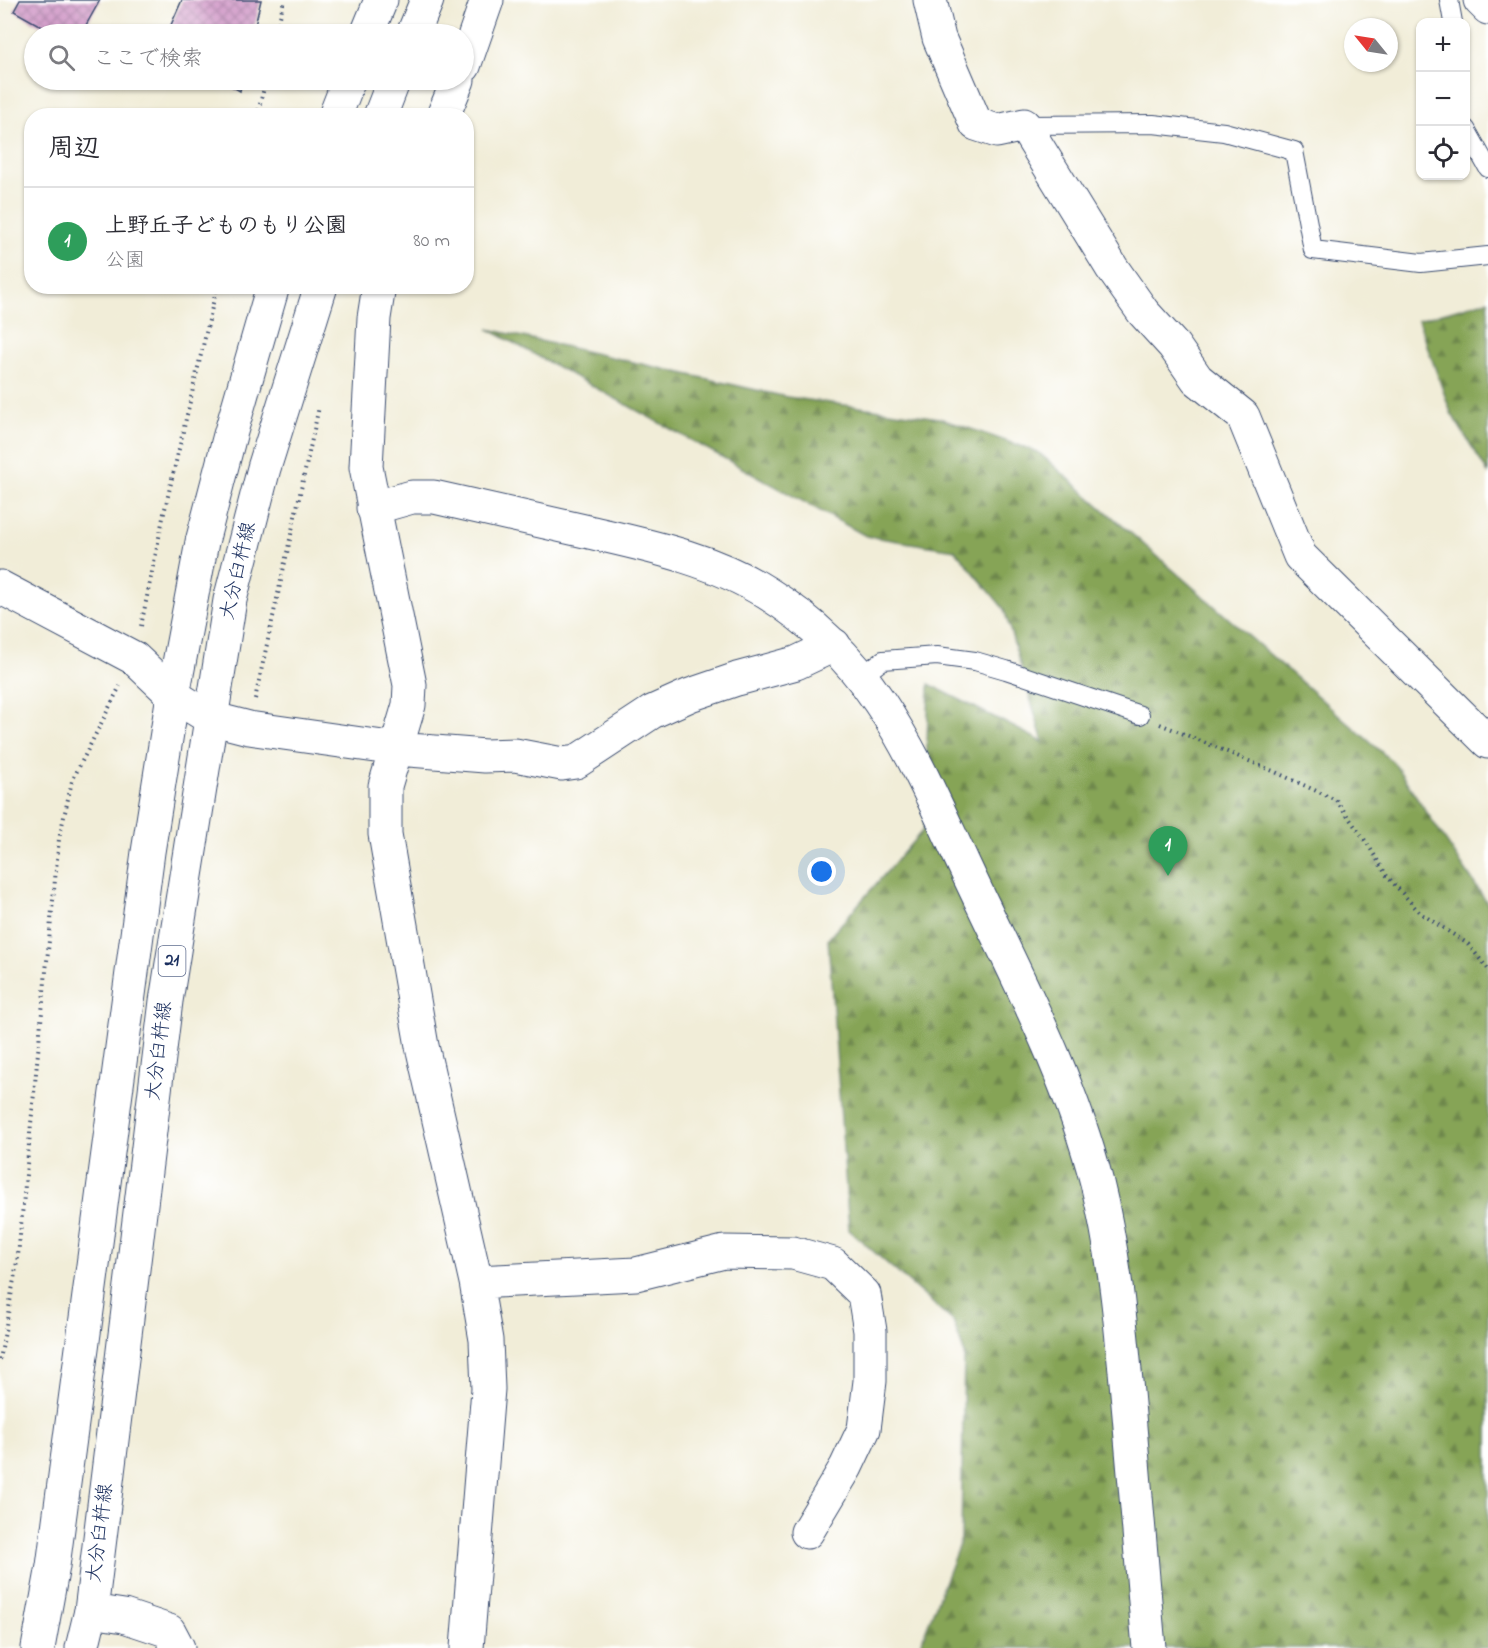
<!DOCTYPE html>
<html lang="ja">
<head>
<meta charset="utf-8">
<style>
	:root { --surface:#fff; --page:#f7f7f7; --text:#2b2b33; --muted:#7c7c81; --line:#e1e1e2; --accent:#1f6fb2 }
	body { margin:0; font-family:"Indie Flower","Klee One",sans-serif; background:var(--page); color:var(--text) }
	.controls { position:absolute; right:18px; top:18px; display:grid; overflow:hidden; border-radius:12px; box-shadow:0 2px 4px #0004 }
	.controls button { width:54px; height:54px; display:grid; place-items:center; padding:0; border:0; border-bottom:2px solid var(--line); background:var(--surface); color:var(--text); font:30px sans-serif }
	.compass { position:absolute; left:1344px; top:18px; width:54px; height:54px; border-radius:50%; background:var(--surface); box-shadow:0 2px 4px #0004; rotate:300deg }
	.you { position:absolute; left:822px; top:872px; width:21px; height:21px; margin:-15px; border:4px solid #fff; border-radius:50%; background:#1a73e8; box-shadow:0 0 0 9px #1a73e833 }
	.badge { display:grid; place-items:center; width:39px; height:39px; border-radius:50%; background:var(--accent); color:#fff; font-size:20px; font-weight:700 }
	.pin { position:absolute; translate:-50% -50px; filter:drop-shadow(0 2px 3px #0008) }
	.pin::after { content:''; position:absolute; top:32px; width:21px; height:18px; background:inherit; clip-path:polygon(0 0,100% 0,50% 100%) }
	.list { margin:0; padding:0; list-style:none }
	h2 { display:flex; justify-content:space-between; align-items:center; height:78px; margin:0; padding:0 24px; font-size:26px }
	h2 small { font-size:20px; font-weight:400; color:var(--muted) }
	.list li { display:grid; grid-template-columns:39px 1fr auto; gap:18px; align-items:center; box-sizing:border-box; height:108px; padding:0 24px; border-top:2px solid var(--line) }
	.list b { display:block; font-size:22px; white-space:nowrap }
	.list p { margin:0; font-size:20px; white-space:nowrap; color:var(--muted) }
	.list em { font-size:20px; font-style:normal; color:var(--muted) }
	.icon { flex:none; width:33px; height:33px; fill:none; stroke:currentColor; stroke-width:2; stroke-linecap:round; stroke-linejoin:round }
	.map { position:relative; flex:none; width:1488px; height:1648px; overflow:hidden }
	.search { position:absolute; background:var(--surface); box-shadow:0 2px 4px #0004; left:24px; top:24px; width:450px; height:66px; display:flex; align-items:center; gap:15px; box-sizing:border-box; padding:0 21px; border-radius:33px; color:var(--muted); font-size:22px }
	.panel { position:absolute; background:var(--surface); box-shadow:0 2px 4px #0004; left:24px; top:108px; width:450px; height:186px; border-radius:24px }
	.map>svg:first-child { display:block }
	.forest { fill:url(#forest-firs); stroke:#506a5a; stroke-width:1.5 }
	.building { fill:url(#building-cross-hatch) }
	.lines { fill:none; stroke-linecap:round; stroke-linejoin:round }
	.lane-casing { stroke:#3b4c70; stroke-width:20 }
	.street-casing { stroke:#3b4c70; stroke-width:35 }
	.secondary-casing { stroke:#3b4c70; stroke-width:35 }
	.primary-casing { stroke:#3b4c70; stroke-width:35 }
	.path { stroke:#3b4c70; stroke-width:4; stroke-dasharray:1.5 4.5; stroke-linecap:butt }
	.lane { stroke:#fff; stroke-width:18 }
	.street { stroke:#fff; stroke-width:33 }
	.secondary { stroke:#fff; stroke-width:33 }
	.primary { stroke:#fff; stroke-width:33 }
	.labels { text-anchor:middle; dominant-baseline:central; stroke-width:6; stroke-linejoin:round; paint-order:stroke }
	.shield { fill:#fff; stroke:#5f6d8e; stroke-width:1.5 }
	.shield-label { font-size:18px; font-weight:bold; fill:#1b2f5e }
	.street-label { font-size:20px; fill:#1b2f5e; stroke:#fff }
</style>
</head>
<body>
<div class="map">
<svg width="1488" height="1648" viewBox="0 0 1488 1648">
	<defs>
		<pattern id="forest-firs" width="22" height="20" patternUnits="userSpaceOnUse" patternTransform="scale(1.5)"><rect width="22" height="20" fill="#86a457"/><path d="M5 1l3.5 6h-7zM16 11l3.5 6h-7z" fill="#6d864b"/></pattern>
		<pattern id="building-cross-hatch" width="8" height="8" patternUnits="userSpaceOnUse" patternTransform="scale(1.5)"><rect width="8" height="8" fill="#cf94c5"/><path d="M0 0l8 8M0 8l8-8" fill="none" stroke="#a779a3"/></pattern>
	</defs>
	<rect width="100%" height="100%" fill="#fff"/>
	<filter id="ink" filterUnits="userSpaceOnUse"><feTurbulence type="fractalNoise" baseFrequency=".0167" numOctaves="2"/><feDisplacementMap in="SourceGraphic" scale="12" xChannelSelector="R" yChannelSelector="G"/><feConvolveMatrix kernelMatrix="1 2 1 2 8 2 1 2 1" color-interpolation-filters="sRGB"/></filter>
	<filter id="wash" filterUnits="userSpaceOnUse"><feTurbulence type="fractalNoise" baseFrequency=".008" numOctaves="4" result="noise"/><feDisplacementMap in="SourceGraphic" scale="24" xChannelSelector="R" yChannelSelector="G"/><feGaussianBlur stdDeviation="1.35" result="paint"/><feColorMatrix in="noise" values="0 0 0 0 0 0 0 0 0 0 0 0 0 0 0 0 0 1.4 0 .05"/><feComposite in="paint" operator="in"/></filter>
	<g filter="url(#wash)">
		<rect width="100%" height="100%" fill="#f1edd8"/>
		<!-- forest -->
		<path class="forest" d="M1488,300v173l-37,-60 -33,-93z
			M488,329l299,68 152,21 99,34 356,311 94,141v744h-569l42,-109 3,-187 -11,-31 -104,-91 -21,-291 96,-110 5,-145 114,58 -39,-133 -49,-59 -89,-14z"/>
		<g id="blocks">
			<!-- building -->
			<path class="building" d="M20,0h80l-19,34h-26l-41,-23z
				M182,0h79l-8,34h-86z
				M221,80h21l-2,11z"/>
		</g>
	</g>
	<g filter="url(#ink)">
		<use href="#blocks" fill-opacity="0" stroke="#3b4c70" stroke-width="1.5"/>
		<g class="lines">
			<defs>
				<path id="lane" d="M1449,0l4,22
					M1024,125l129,-1 71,8 70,19 19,99 108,13 67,-7
					M1466,129l22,39
					M862,676l21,-16 54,-4 38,5 31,9 134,45"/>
				<path id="street" d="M930,0l9,38 37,86 21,7 27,-6 88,143 31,44 31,34 23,33 46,37 57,140 188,186
					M464,66l23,-66
					M443,116l15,-36
					M379,286l-5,32 -8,149 44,218 -1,20 -24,81v48l37,212 54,236 10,58 2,49 -21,259
					M173,695l37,23 39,10 148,21 88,7 30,-1 47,9 14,-2 76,-50 38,-17 47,-16 59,-16 38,-18
					M476,1282l160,-8 88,-22 69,1 40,11 31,30 6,37v50l-6,48 -18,38 -39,65
					M91,1611l33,5 45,15 9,17"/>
				<path id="secondary" d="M1480,0l8,8
					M373,508l39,-11h22c52,12 104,23 155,35 61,14 124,27 178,61 108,67 145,161 196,270 49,106 105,206 134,320 19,76 25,154 32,232 7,77 13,155 20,233
					M0,587l134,71 39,37"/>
				<path id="primary" d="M367,34l14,-34
					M413,34l14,-34
					M335,116l14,-36
					M380,116l14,-36
					M38,1648l15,-82 95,-714 25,-157 29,-153 28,-107 43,-149
					M82,1648l9,-37 75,-610 64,-401 34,-132 57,-182"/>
			</defs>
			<!-- lane casing -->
			<use href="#lane" class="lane-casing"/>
			<!-- street casing -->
			<use href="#street" class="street-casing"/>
			<!-- secondary casing -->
			<use href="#secondary" class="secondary-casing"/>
			<!-- primary casing -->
			<use href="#primary" class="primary-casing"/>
			<!-- path -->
			<path class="path" d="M276,34l8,-34
				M257,116l9,-36
				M141,626l23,-113 53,-227
				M255,699l64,-292
				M1160,724l113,47 63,29 31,43 20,33 33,37 48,31 20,25
				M0,1360l18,-104 41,-417 13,-58 48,-95"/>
			<!-- lane -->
			<use href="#lane" class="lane"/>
			<!-- street -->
			<use href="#street" class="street"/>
			<!-- secondary -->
			<use href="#secondary" class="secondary"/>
			<!-- primary -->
			<use href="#primary" class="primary"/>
		</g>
	</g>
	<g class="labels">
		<!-- shield labels -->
		<rect class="shield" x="158.5" y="946" width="27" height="30" rx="4.5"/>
		<g class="shield-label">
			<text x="172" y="961">21</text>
		</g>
		<!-- street labels -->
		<g class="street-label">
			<text transform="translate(239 571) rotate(-77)">大分臼杵線</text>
			<text transform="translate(160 1051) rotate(-83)">大分臼杵線</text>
			<text transform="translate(101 1533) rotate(-83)">大分臼杵線</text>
		</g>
	</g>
</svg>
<div class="controls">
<button>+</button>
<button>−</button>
<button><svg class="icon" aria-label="locate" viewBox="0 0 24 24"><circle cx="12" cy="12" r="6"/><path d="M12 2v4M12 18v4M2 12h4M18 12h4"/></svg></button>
</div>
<svg class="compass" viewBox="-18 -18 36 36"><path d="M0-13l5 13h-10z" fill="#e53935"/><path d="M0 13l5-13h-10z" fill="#7c7c81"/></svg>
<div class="you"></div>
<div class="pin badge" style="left:1168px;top:876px;background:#2e9e5b">1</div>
<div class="search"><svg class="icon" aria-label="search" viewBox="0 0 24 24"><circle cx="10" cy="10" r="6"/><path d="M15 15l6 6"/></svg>ここで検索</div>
<section class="panel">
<h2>周辺<small></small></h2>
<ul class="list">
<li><span class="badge" style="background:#2e9e5b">1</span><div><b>上野丘子どものもり公園</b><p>公園</p></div><em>80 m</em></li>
</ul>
</section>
</div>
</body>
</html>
